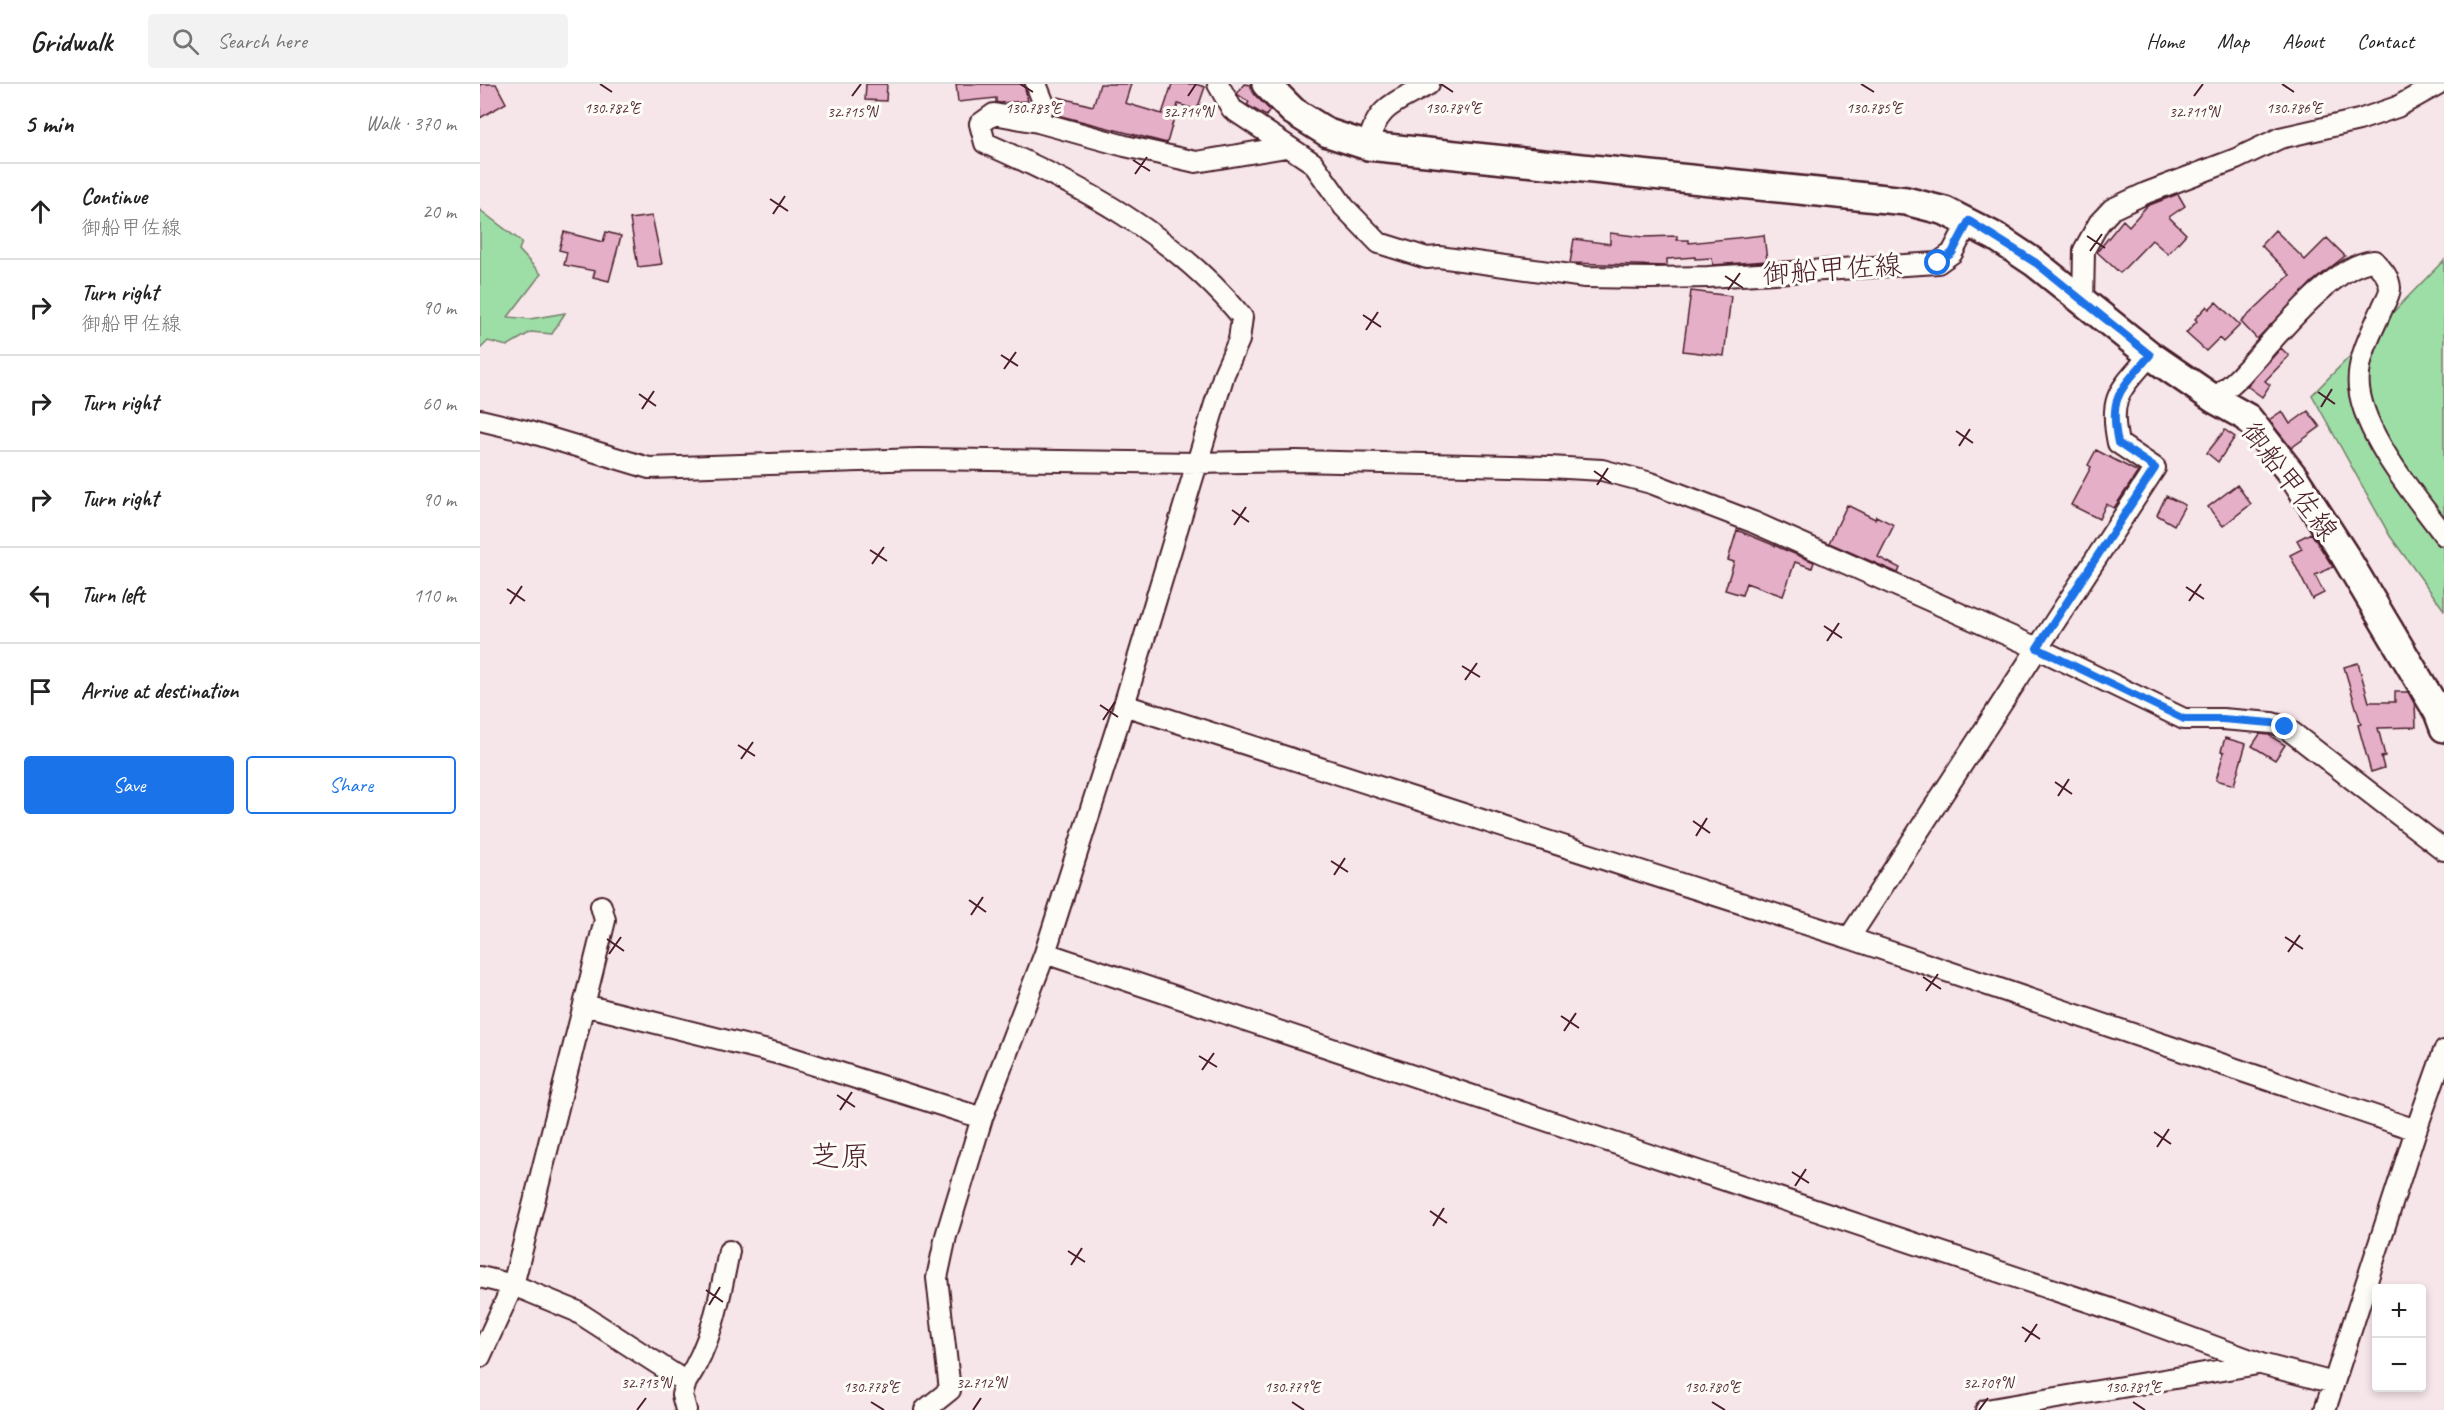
<!DOCTYPE html>
<html lang="en">
<head>
<meta charset="utf-8">
<style>
	:root { --surface:#fff; --page:#f2f2f2; --text:#222; --muted:#767676; --line:#e0e0e0; --accent:#1a73e8 }
	body { margin:0; font-family:Caveat,"Klee One",sans-serif; background:var(--page); color:var(--text) }
	.controls { position:absolute; right:18px; bottom:18px; display:grid; overflow:hidden; border-radius:6px; box-shadow:0 3px 9px #0003 }
	.controls button { width:54px; height:54px; display:grid; place-items:center; padding:0; border:0; border-bottom:2px solid var(--line); background:var(--surface); color:var(--text); font:30px sans-serif }
	.stop { position:absolute; width:18px; height:18px; margin:-14px; border:4px solid #1a73e8; border-radius:50%; background:#fff }
	.stop.end { background:#1a73e8; border-color:#fff; box-shadow:0 2px 6px #0008 }
	.list { margin:0; padding:0; list-style:none }
	h2 { display:flex; justify-content:space-between; align-items:center; height:78px; margin:0; padding:0 24px; font-size:26px }
	h2 small { font-size:20px; font-weight:400; color:var(--muted) }
	.list li { display:grid; grid-template-columns:39px 1fr auto; gap:18px; align-items:center; box-sizing:border-box; height:96px; padding:0 24px; border-top:2px solid var(--line) }
	.list b { display:block; font-size:22px; white-space:nowrap }
	.list p { margin:0; font-size:20px; white-space:nowrap; color:var(--muted) }
	.list em { font-size:20px; font-style:normal; color:var(--muted) }
	.actions { display:flex; gap:12px; padding:18px 24px }
	.actions a { flex:1; padding:14px 0; border:2px solid var(--accent); border-radius:6px; text-align:center; font-size:21px; color:var(--accent) }
	.actions .main { background:var(--accent); color:#fff }
	.icon { flex:none; width:33px; height:33px; fill:none; stroke:currentColor; stroke-width:2; stroke-linecap:round; stroke-linejoin:round }
	.map { position:relative; flex:none; width:1964px; height:1326px; overflow:hidden }
	header { display:flex; align-items:center; gap:36px; box-sizing:border-box; height:84px; padding:0 30px; background:var(--surface); border-bottom:2px solid var(--line) }
	header strong { font-size:28px }
	nav { display:flex; gap:33px; margin-inline-start:auto; font-size:21px }
	.search { width:420px; height:54px; background:var(--page); display:flex; align-items:center; gap:15px; box-sizing:border-box; padding:0 21px; border-radius:6px; color:var(--muted); font-size:22px }
	main { display:flex }
	aside { flex:1; background:var(--surface) }
	.map>svg:first-child { display:block }
	.green { fill:#9ddea7; stroke:#747e69; stroke-width:1.5 }
	.building { fill:#e5afc8; stroke:#4a1f2b; stroke-width:1.5 }
	.lines { fill:none; stroke-linecap:round; stroke-linejoin:round }
	.minor-casing { stroke:#4a1f2b; stroke-width:24 }
	.secondary-casing { stroke:#4a1f2b; stroke-width:32 }
	.minor { stroke:#fdfcf7; stroke-width:20 }
	.secondary { stroke:#fdfcf7; stroke-width:27 }
	.route { stroke:#1a73e8; stroke-width:8 }
	.ticks { fill:none; stroke:#4a1f2b; stroke-width:2 }
	.labels { text-anchor:middle; dominant-baseline:central; stroke-width:6; stroke-linejoin:round; paint-order:stroke }
	.street-label { font-size:28px; fill:#4a1f2b; stroke:#fdfcf7 }
	.neighbourhood-label { font-size:30px; fill:#4a1f2b; stroke:#fdfcf7 }
	.ticks-label { font-size:15px; text-anchor:middle; fill:#4a1f2b; stroke:#fdfcf7; stroke-width:6; stroke-linejoin:round; paint-order:stroke }
</style>
</head>
<body>
<header>
<strong>Gridwalk</strong>
<div class="search"><svg class="icon" aria-label="search" viewBox="0 0 24 24"><circle cx="10" cy="10" r="6"/><path d="M15 15l6 6"/></svg>Search here</div>
<nav><a>Home</a><a>Map</a><a>About</a><a>Contact</a></nav>
</header>
<main>
<aside>
<h2>5 min<small>Walk · 370 m</small></h2>
<ul class="list">
<li><svg class="icon" aria-label="ahead" viewBox="0 0 24 24"><path d="M12 20V5M6 11l6-6 6 6"/></svg><div><b>Continue</b><p>御船甲佐線</p></div><em>20 m</em></li>
<li><svg class="icon" aria-label="right" viewBox="0 0 24 24"><path d="M7 20v-9h11M14 6l5 5-5 5"/></svg><div><b>Turn right</b><p>御船甲佐線</p></div><em>90 m</em></li>
<li><svg class="icon" aria-label="right" viewBox="0 0 24 24"><path d="M7 20v-9h11M14 6l5 5-5 5"/></svg><div><b>Turn right</b></div><em>60 m</em></li>
<li><svg class="icon" aria-label="right" viewBox="0 0 24 24"><path d="M7 20v-9h11M14 6l5 5-5 5"/></svg><div><b>Turn right</b></div><em>90 m</em></li>
<li><svg class="icon" aria-label="left" viewBox="0 0 24 24"><path d="M17 20v-9H6M10 6l-5 5 5 5"/></svg><div><b>Turn left</b></div><em>110 m</em></li>
<li><svg class="icon" aria-label="arrive" viewBox="0 0 24 24"><path d="M6 21V4h12l-3 4 3 4H6"/></svg><div><b>Arrive at destination</b></div></li>
</ul>
<div class="actions"><a class="main">Save</a><a>Share</a></div>
</aside>
<div class="map">
<svg width="1964" height="1326" viewBox="0 0 1964 1326">
	<rect width="100%" height="100%" fill="#f6e5e9"/>
	<filter id="ink" filterUnits="userSpaceOnUse"><feTurbulence type="fractalNoise" baseFrequency=".0167" numOctaves="2"/><feDisplacementMap in="SourceGraphic" scale="12" xChannelSelector="R" yChannelSelector="G"/><feConvolveMatrix kernelMatrix="1 2 1 2 8 2 1 2 1" color-interpolation-filters="sRGB"/></filter>
	<g filter="url(#ink)">
		<!-- green -->
		<path class="green" d="M0,126l42,32 -3,8 22,24 -33,43 22,2 35,-6 -13,21 -21,-2 -24,14 -19,-5 -8,8z
			M1964,176v350l-54,-74 -78,-141z"/>
		<!-- building -->
		<path class="building" d="M0,0h16l10,19 -26,15z
			M386,0h21l-1,17 -21,-1z
			M476,0h68l4,17 -29,2 -3,-1v-4l-38,4z
			M620,0h31l-6,19 37,11 10,-30h23l10,3 -8,23 -19,-6 -11,39 -114,-29 5,-17 35,9z
			M764,0l7,1 4,10 15,15 -4,6 -19,-11 2,-3 -12,-8z
			M1698,110l7,12 -16,11 17,17 -18,20 -16,-14 -32,33 -23,-21 26,-32 6,6 18,-20z
			M172,132l10,48 -24,3 -8,-48z
			M1795,146l30,30 22,-22 18,18 -33,26 -55,57 -16,-17 49,-47 -29,-30z
			M84,148l39,10 3,-10 15,4 -12,45 -16,-4 2,-6 -31,-6 3,-13 -8,-2z
			M1130,149l33,4 34,-1v4h12v3l75,-8 3,26 -54,4 -1,-7 -17,1v-2l-28,2v7l-97,-3 4,-24 36,5z
			M1211,207l40,5 -7,60 -41,-5z
			M1736,218l24,23 -17,17 -4,-4 -13,13 -20,-18 11,-12 -2,-2 12,-13 2,3z
			M1801,264l8,8 -24,25 5,4 -8,12 -15,-11z
			M1802,327l8,13 18,-13 12,16 -29,21 -22,-28z
			M1745,346l10,7 -17,25 -11,-9z
			M1616,366l42,22 -24,36 -8,-4 -7,15 -28,-14 20,-38 -3,-2z
			M1757,401l14,19 -28,22 -15,-19z
			M1686,412l19,9 -11,20 -17,-10z
			M1367,421l28,14 1,-3 18,9 -16,32 22,11 -2,5 -69,-30z
			M1257,446l77,32 -2,6 -17,-6 -12,34 -37,-13 -4,12 -17,-5 9,-28 -6,-2z
			M1831,449l22,34 -18,8 9,18 -12,6 -22,-44 12,-6 -5,-9z
			M1878,579l11,39h26v-10h13l7,13 1,22 -38,1 7,28 -4,1 3,11 -13,4 -13,-47 3,-1 -17,-57z
			M1780,650l9,1 16,10 -10,15 -23,-14z
			M1745,654l21,6 -12,41 -18,-5 8,-28 -3,-1z"/>
		<g class="lines">
			<defs>
				<path id="minor" d="M556,0l8,20 -6,18
					M738,0l14,25 81,54 31,44 35,36 48,15 12,-1 146,20 66,1 57,-1 230,-14 14,-10 17,-32
					M888,62c8,-41 28,-43 61,-62
					M1603,218l1,-52 15,-27 13,-14 34,-16 90,-34 44,-21 79,-18 38,-13 41,-23
					M1734,315c8,-7 17,-14 25,-22 29,-30 93,-114 135,-116 8,9 15,15 16,27 0,7 -6,15 -8,21 -11,25 -26,51 -23,79 6,49 56,108 85,147
					M0,336l46,11 123,37 270,-9 278,4 99,-2 253,6 53,3 49,13 102,39 284,126 147,71h38l50,4 13,4 159,123
					M644,621l725,233 306,-470 -37,-25c-10,-48 3,-53 32,-88
					M1369,854l567,192
					M565,869l1081,361 135,50 73,19
					M104,921l21,-85 -4,-14
					M0,1193l33,8 -33,72
					M206,1298c26,-39 34,-85 43,-131
					M206,1326l-4,-15 4,-13 -110,-71 -63,-26 71,-280 196,49 202,64
					M445,1326l25,-20 -13,-112 9,-42 36,-118 63,-165 79,-248 100,-331 15,-34 3,-23c-67,-82 -162,-132 -257,-174l-5,-19 14,-10 44,8 87,24 71,16 90,-15
					M1506,1326l272,-46
					M1845,1326l91,-280 28,-79"/>
				<path id="secondary" d="M786,0l27,27 35,22 40,13 538,55 39,10 51,26 39,26 115,92 64,44 34,19 46,59 51,79 93,156 6,16"/>
			</defs>
			<!-- minor casing -->
			<use href="#minor" class="minor-casing"/>
			<!-- secondary casing -->
			<use href="#secondary" class="secondary-casing"/>
			<!-- minor -->
			<use href="#minor" class="minor"/>
			<!-- secondary -->
			<use href="#secondary" class="secondary"/>
		</g>
	</g>
	<g class="lines" filter="url(#ink)">
		<!-- route -->
		<path class="route" d="M1458,179l14,-10 17,-32 67,42 114,92c-29,35 -42,40 -32,88l37,25 -118,180 147,71h38l50,4 13,4"/>
	</g>
	<!-- ticks -->
	<path class="ticks" d="M120,0l12,8M540,0l13,8M961,0l12,8M1381,0l13,8M1802,0l12,8M372,12l9,-12M708,12l8,-12M1714,12l9,-12M653,76l17,11M655,90l12,-17M290,115l18,12M293,130l12,-18M1607,152l18,12M1610,167l12,-17M1245,192l18,12M1248,206l12,-17M883,231l18,12M886,246l12,-18M521,271l17,11M524,285l12,-17M1838,308l17,12M159,310l17,12M1841,323l11,-18M162,325l12,-18M1476,347l17,12M1479,362l11,-17M1114,387l17,12M1117,401l11,-17M752,426l17,12M754,441l12,-18M390,466l17,11M392,480l12,-17M1706,503l18,12M27,505l18,12M1709,517l12,-17M30,520l12,-18M1344,542l18,12M1347,557l12,-18M982,582l18,11M985,596l12,-17M620,621l18,12M623,636l12,-18M258,661l17,11M261,675l12,-17M1575,698l17,12M1578,712l11,-17M1213,737l17,12M1216,752l11,-18M851,777l17,11M854,791l11,-17M489,816l17,12M491,831l12,-18M1805,853l18,12M127,855l17,12M1808,868l12,-17M129,870l12,-17M1443,893l18,12M1446,907l12,-17M1081,932l18,12M1084,947l12,-18M719,972l18,11M722,986l12,-17M357,1011l18,12M360,1026l12,-18M1674,1048l17,12M1677,1063l12,-18M1312,1088l17,11M1315,1102l11,-17M950,1127l17,12M953,1142l11,-18M588,1167l17,11M591,1181l11,-17M226,1206l17,12M229,1221l11,-18M1542,1243l18,12M1545,1258l12,-18M391,1318l13,8M812,1318l12,8M1232,1318l13,8M1653,1318l12,8M157,1326l9,-12M493,1326l8,-12M1499,1326l9,-12"/>
	<g class="labels">
		<!-- street labels -->
		<g class="street-label">
			<text transform="translate(1352 185) rotate(-4)">御船甲佐線</text>
			<text transform="translate(1810 397) rotate(53)">御船甲佐線</text>
		</g>
		<!-- neighbourhood labels -->
		<g class="neighbourhood-label">
			<text x="360" y="1072">芝原</text>
		</g>
	</g>
	<g class="ticks-label">
		<text x="1814" y="29">130.786°E</text>
		<text x="132" y="29">130.782°E</text>
		<text x="553" y="29">130.783°E</text>
		<text x="973" y="29">130.784°E</text>
		<text x="1394" y="29">130.785°E</text>
		<text x="372" y="33">32.715°N</text>
		<text x="708" y="33">32.714°N</text>
		<text x="1714" y="33">32.711°N</text>
		<text x="166" y="1304">32.713°N</text>
		<text x="501" y="1304">32.712°N</text>
		<text x="1508" y="1304">32.709°N</text>
		<text x="391" y="1308">130.778°E</text>
		<text x="812" y="1308">130.779°E</text>
		<text x="1232" y="1308">130.780°E</text>
		<text x="1653" y="1308">130.781°E</text>
	</g>
</svg>
<div class="controls">
<button>+</button>
<button>−</button>
</div>
<div class="stop" style="left:1458px;top:179px"></div>
<div class="stop end" style="left:1805px;top:643px"></div>
</div>
</main>
</body>
</html>
